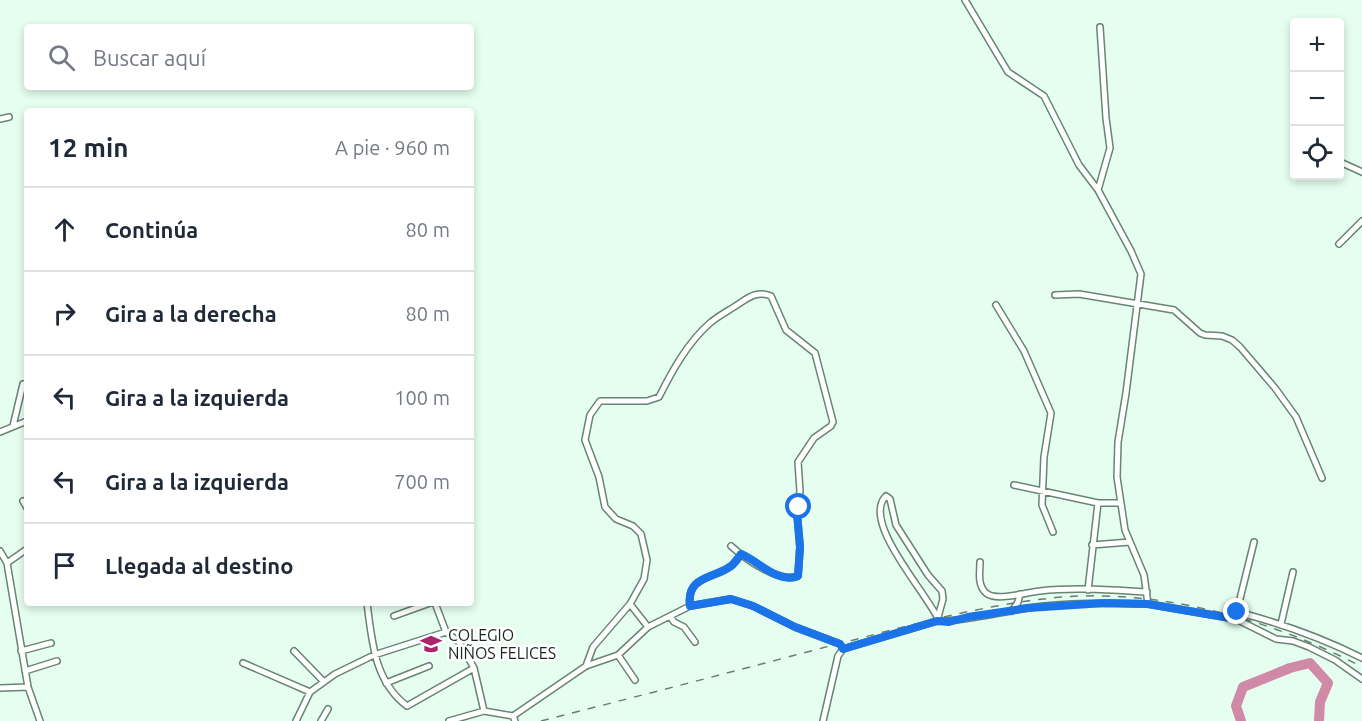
<!DOCTYPE html>
<html lang="es">
<head>
<meta charset="utf-8">
<style>
	:root { --surface:#fff; --page:#f2f2f3; --text:#1f2937; --muted:#747a83; --line:#e0e1e3 }
	body { margin:0; font-family:Ubuntu,sans-serif; background:var(--page); color:var(--text) }
	.controls { position:absolute; right:18px; top:18px; display:grid; overflow:hidden; border-radius:6px; box-shadow:0 3px 9px #0003 }
	.controls button { width:54px; height:54px; display:grid; place-items:center; padding:0; border:0; border-bottom:2px solid var(--line); background:var(--surface); color:var(--text); font:30px sans-serif }
	.stop { position:absolute; width:18px; height:18px; margin:-14px; border:4px solid #1a73e8; border-radius:50%; background:#fff }
	.stop.end { background:#1a73e8; border-color:#fff; box-shadow:0 2px 6px #0008 }
	.list { margin:0; padding:0; list-style:none }
	h2 { display:flex; justify-content:space-between; align-items:center; height:78px; margin:0; padding:0 24px; font-size:26px }
	h2 small { font-size:20px; font-weight:400; color:var(--muted) }
	.list li { display:grid; grid-template-columns:39px 1fr auto; gap:18px; align-items:center; box-sizing:border-box; height:84px; padding:0 24px; border-top:2px solid var(--line) }
	.list b { display:block; font-size:22px; white-space:nowrap }
	.list em { font-size:20px; font-style:normal; color:var(--muted) }
	.icon { flex:none; width:33px; height:33px; fill:none; stroke:currentColor; stroke-width:2; stroke-linecap:round; stroke-linejoin:round }
	.map { position:relative; flex:none; width:1362px; height:721px; overflow:hidden }
	.search { position:absolute; background:var(--surface); box-shadow:0 3px 9px #0003; left:24px; top:24px; width:450px; height:66px; display:flex; align-items:center; gap:15px; box-sizing:border-box; padding:0 21px; border-radius:6px; color:var(--muted); font-size:22px }
	.panel { position:absolute; background:var(--surface); box-shadow:0 3px 9px #0003; left:24px; top:108px; width:450px; height:498px; border-radius:6px }
	.map>svg:first-child { display:block }
	.lines { fill:none; stroke-linecap:round; stroke-linejoin:round }
	.river { stroke:#d08aa7; stroke-width:10 }
	.street-casing { stroke:#678474; stroke-width:8 }
	.street { stroke:#fff; stroke-width:5 }
	.rail { stroke:#6b7c73; stroke-width:1.5; stroke-dasharray:8 8; stroke-linecap:butt }
	.route { stroke:#1a73e8; stroke-width:8 }
	.labels { text-anchor:middle; dominant-baseline:central; stroke-width:5; stroke-linejoin:round; paint-order:stroke }
	.poi-label { font-size:16px; fill:#1a2620; stroke:#fff; text-anchor:start }
</style>
</head>
<body>
<div class="map">
<svg width="1362" height="721" viewBox="0 0 1362 721">
	<rect width="100%" height="100%" fill="#e5fef0"/>
	<g class="lines">
		<!-- river -->
		<path class="river" d="M1241,721l-5,-15 7,-19 47,-19 20,-5 18,20 -8,19 -1,19"/>
		<defs>
			<path id="street" d="M0,119l9,-2
				M1340,162l22,10
				M1098,190l12,-42 -4,-30 -6,-91
				M1339,244l23,-23
				M1055,295l24,-1 95,16 26,23 5,2 17,1 10,4 8,7 35,41 21,29 26,61
				M996,305l28,46 27,62 -7,44 -2,48 11,27
				M13,426l10,-42
				M0,432l27,-11
				M1014,485l84,18h21
				M23,501l4,7
				M1092,545l38,-3
				M0,551l7,12 21,124 12,34
				M980,562c0,10 -3,23 6,31 10,9 41,-1 54,-2 35,-4 71,-1 107,1
				M7,563l20,-14
				M1088,590l10,-87
				M367,603c5,38 7,78 40,103l67,-38
				M435,603l11,29 13,10 15,26 10,43 29,5 2,5
				M630,604l18,23
				M1148,604l88,15 40,20 17,2 16,6 26,13 27,19
				M690,606c-4,-30 24,-27 41,-40 4,-3 7,-8 10,-12
				M1012,611l6,-9 2,-8
				M1237,612c43,11 85,26 125,46
				M1236,615l18,-73
				M394,616l36,-13
				M670,616l4,6 10,5 11,15
				M938,617l5,-18 -1,-8 -14,-16 -32,-50 -6,-26 -4,-3c-26,26 43,99 53,125
				M1281,624l12,-52
				M21,651l30,-8
				M294,651l30,31
				M618,655l17,25
				M243,663l67,29
				M586,666l7,-19 37,-43 14,-25 3,-19 -6,-26 -8,-8 -17,-7 -11,-12 -6,-30 -14,-37 5,-25 10,-14h47l12,-4c13,-26 29,-55 51,-74 8,-7 18,-12 27,-18 11,-7 20,-15 34,-9l15,34 29,23 18,69 -2,4 -17,12 -16,24 2,29 -3,22 3,34 -2,29c-18,8 -54,-18 -67,-30
				M25,671l32,-10
				M386,683l43,-17
				M0,688l28,-1
				M513,716l73,-50 32,-11 30,-28 42,-21 41,-7 22,7 42,21 45,17 3,5
				M296,721l14,-29 25,-18 39,-19 72,-23
				M321,721l7,-12
				M449,721l35,-10
				M823,721l15,-65 5,-7 94,-28c25,1 64,-9 91,-13 40,-6 80,-5 120,-4l-4,-29 -19,-45 -8,-53 1,-35 8,-49 15,-119 -10,-23 -33,-61 -19,-25 -35,-69 -36,-24 -43,-72"/>
		</defs>
		<!-- street casing -->
		<use href="#street" class="street-casing"/>
		<!-- street -->
		<use href="#street" class="street"/>
		<!-- rail -->
		<path class="rail" d="M541,721c94,-24 187,-48 281,-73 76,-19 152,-42 230,-50 102,-11 220,21 310,69"/>
	</g>
	<g class="lines">
		<!-- route -->
		<path class="route" d="M799,507l-2,6 3,34 -2,29c-21,8 -39,-15 -57,-22 -3,4 -6,9 -10,12 -17,13 -45,9 -41,40l41,-7 22,7 42,21 45,17 3,5 94,-28 12,1 19,-5 60,-9 77,-5 43,1 88,15 1,-7"/>
	</g>
	<!-- icons -->
	<defs>
		<symbol id="school-bare" viewBox="-9 -9 18 18"><path d="M0-5L7-2L0 1L-7-2ZM-4 1L0 2.5L4 1V4Q0 6-4 4Z" fill="#ab256c" stroke="#fff" stroke-width="2.5" paint-order="stroke"/></symbol>
	</defs>
	<g fill-rule="evenodd">
		<use href="#school-bare" x="416" y="629" width="30" height="30"/>
	</g>
	<g class="labels">
		<!-- poi labels -->
		<g class="poi-label">
			<text x="448" y="635">COLEGIO<tspan x="448" dy="18">NIÑOS FELICES</tspan></text>
		</g>
	</g>
</svg>
<div class="controls">
<button>+</button>
<button>−</button>
<button><svg class="icon" aria-label="locate" viewBox="0 0 24 24"><circle cx="12" cy="12" r="6"/><path d="M12 2v4M12 18v4M2 12h4M18 12h4"/></svg></button>
</div>
<div class="stop" style="left:799px;top:507px"></div>
<div class="stop end" style="left:1237px;top:612px"></div>
<div class="search"><svg class="icon" aria-label="search" viewBox="0 0 24 24"><circle cx="10" cy="10" r="6"/><path d="M15 15l6 6"/></svg>Buscar aquí</div>
<section class="panel">
<h2>12 min<small>A pie · 960 m</small></h2>
<ul class="list">
<li><svg class="icon" aria-label="ahead" viewBox="0 0 24 24"><path d="M12 20V5M6 11l6-6 6 6"/></svg><div><b>Continúa</b></div><em>80 m</em></li>
<li><svg class="icon" aria-label="right" viewBox="0 0 24 24"><path d="M7 20v-9h11M14 6l5 5-5 5"/></svg><div><b>Gira a la derecha</b></div><em>80 m</em></li>
<li><svg class="icon" aria-label="left" viewBox="0 0 24 24"><path d="M17 20v-9H6M10 6l-5 5 5 5"/></svg><div><b>Gira a la izquierda</b></div><em>100 m</em></li>
<li><svg class="icon" aria-label="left" viewBox="0 0 24 24"><path d="M17 20v-9H6M10 6l-5 5 5 5"/></svg><div><b>Gira a la izquierda</b></div><em>700 m</em></li>
<li><svg class="icon" aria-label="arrive" viewBox="0 0 24 24"><path d="M6 21V4h12l-3 4 3 4H6"/></svg><div><b>Llegada al destino</b></div></li>
</ul>
</section>
</div>
</body>
</html>
